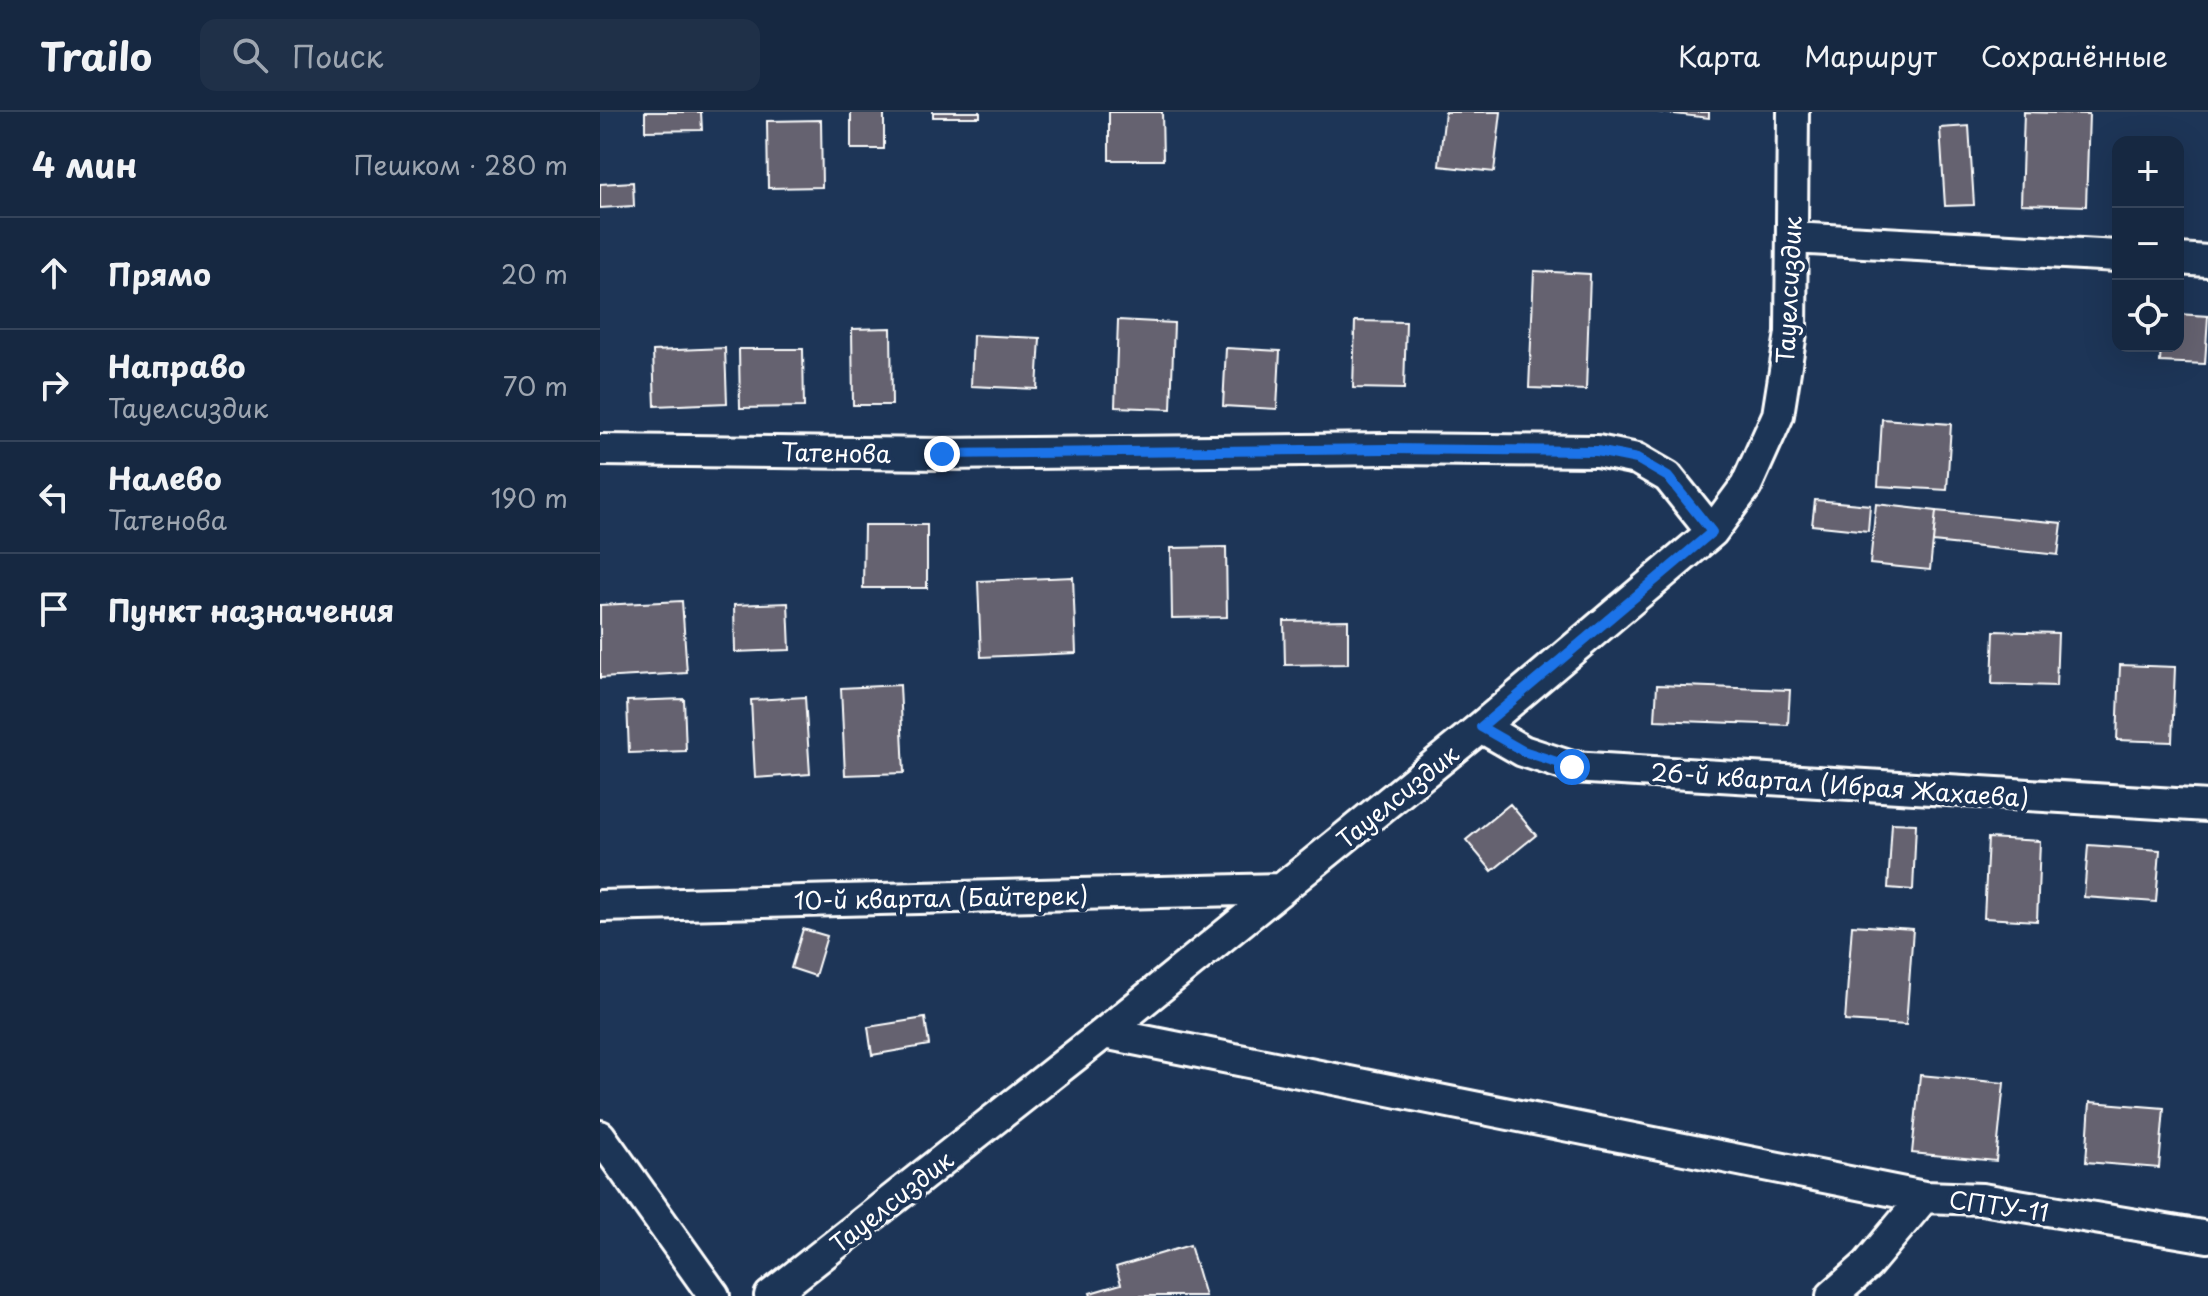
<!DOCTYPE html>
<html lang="ru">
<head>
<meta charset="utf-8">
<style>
	:root { --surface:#162841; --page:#1f3048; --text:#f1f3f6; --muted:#9ea6b1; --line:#35445a }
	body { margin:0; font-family:"Playpen Sans",sans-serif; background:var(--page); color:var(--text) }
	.controls { position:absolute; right:24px; top:24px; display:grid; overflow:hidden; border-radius:16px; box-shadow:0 8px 32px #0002 }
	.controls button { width:72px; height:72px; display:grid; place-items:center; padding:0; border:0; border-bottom:2px solid var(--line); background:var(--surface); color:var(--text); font:40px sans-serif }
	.stop { position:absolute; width:24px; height:24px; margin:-18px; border:6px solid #1a73e8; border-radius:50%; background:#fff }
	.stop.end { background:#1a73e8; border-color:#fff; box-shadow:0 2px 8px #0008 }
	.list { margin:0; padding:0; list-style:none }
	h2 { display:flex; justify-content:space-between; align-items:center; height:104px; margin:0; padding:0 32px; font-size:34px }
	h2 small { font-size:26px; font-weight:400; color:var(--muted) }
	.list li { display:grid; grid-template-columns:52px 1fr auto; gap:24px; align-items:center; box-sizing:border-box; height:112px; padding:0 32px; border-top:2px solid var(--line) }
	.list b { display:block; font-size:30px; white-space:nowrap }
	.list p { margin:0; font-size:26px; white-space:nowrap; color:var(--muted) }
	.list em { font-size:26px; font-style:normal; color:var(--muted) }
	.icon { flex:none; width:44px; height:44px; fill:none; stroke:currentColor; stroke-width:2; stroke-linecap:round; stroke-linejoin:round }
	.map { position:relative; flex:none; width:1608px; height:1184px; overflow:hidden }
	header { display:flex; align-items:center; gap:48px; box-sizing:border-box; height:112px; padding:0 40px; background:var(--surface); border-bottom:2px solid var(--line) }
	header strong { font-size:38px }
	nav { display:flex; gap:44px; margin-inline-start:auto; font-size:28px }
	.search { width:560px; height:72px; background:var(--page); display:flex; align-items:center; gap:20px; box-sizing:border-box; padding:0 28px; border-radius:16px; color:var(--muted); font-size:30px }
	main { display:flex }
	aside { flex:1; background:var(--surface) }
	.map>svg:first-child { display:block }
	.building { fill:#656270; stroke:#fff; stroke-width:2 }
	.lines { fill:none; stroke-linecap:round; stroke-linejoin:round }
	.minor-casing { stroke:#fff; stroke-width:36 }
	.minor { stroke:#1d3557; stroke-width:30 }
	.route { stroke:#1a73e8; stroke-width:10 }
	.labels { text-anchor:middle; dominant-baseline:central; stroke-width:8; stroke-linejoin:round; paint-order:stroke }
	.street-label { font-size:24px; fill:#fff; stroke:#1d3557 }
</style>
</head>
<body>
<header>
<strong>Trailo</strong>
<div class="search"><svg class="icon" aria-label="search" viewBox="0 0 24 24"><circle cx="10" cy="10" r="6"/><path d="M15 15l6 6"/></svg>Поиск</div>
<nav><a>Карта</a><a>Маршрут</a><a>Сохранённые</a></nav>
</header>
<main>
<aside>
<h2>4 мин<small>Пешком · 280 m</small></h2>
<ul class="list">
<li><svg class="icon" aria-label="ahead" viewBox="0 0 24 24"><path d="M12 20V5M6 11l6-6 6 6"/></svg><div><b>Прямо</b></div><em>20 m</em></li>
<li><svg class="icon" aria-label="right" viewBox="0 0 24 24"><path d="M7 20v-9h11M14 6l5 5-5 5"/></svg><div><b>Направо</b><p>Тауелсиздик</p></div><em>70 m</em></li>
<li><svg class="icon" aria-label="left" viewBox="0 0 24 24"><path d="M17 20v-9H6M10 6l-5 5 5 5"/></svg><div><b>Налево</b><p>Татенова</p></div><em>190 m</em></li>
<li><svg class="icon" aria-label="arrive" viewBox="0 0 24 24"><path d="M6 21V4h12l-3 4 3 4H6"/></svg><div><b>Пункт назначения</b></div></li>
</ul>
</aside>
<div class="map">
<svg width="1608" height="1184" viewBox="0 0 1608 1184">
	<rect width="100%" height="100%" fill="#1d3557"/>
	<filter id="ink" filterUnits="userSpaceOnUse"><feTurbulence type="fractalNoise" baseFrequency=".0125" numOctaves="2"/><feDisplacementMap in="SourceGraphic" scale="16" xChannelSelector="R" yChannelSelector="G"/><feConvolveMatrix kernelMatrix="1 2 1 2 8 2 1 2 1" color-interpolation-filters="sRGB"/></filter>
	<g filter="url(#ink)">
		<!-- building -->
		<path class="building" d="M45,0h56l1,18 -57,1z
			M251,0h33v37h-33z
			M333,0h47v5h-47z
			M509,0h53l1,48h-54z
			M845,0h56l-7,60 -55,-6z
			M1057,0h52v6z
			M1424,0l65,2 -3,92 -65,-2z
			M221,8l1,67 -54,1 -1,-67z
			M1369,14l5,79 -29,1 -5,-78z
			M33,70l1,24 -34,2v-24z
			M934,159l56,3 -4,116 -57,-2z
			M1578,202l30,2 -3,48 -45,-2 1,-16h17z
			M518,208l56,3 -3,86 -56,-2z
			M755,209l51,1 -2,67 -51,-1z
			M291,216l1,77h-39l-1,-76z
			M373,223l67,3 -3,51 -66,-3z
			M125,236l2,55 -72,3 -2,-55z
			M626,236l54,3 -3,58 -54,-3z
			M139,237h64l1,58 -64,1z
			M1282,307l69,5 -4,66 -69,-4z
			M1215,388l55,5 -2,26 -56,-6z
			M1276,392l60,7 -6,59 -60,-6z
			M1336,399l126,12 -4,32 -125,-13z
			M264,413h63v63h-64z
			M626,435l1,70 -55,1 -1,-70z
			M473,465l3,76 -95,4 -3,-76z
			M82,489l5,72 -87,5v-73z
			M188,491l2,47 -55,2 -1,-47z
			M748,508v44l-63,1 -1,-44z
			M1394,519l64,2 -2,53 -64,-2z
			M1520,553l55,2 -3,75 -55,-2z
			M300,573l4,88 -59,2 -4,-87z
			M1057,573l133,5 -2,35 -133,-5z
			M205,585l5,77 -55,4 -4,-78z
			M84,587l2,52 -57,2 -2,-52z
			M910,692l26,31 -44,36 -26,-31z
			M1292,711l24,1 -3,66 -25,-2z
			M1388,726l52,3 -3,80 -53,-3z
			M1488,733l72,5 -4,52 -72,-5z
			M1252,813l61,4 -7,96 -61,-4z
			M203,817l24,7 -12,40 -24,-8z
			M325,906l4,27 -57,10 -4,-28z
			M1320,963l84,8 -8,78 -84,-8z
			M1490,990l74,6 -5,60 -73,-6z
			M590,1133l15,51h-114l-1,-3 31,-9 -5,-17z"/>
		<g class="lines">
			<defs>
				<path id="minor" d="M1192,126l326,18
					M1578,147l30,2
					M0,338l342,4 445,-5 210,2 40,8 31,18 44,55
					M881,615l42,24 49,16 636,39
					M0,794l682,-17
					M504,921l820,164
					M0,1024l114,160
					M170,1184l334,-263 377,-306 231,-195 34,-46 32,-71 13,-82 2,-221
					M1232,1184l35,-31 57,-68 58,2 226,38"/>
			</defs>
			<!-- minor casing -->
			<use href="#minor" class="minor-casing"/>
			<!-- minor -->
			<use href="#minor" class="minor"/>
		</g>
	</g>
	<g class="lines" filter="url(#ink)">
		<!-- route -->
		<path class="route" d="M342,342l445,-5 210,2 40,8 31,18 44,55 -231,195 42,24 49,16"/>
	</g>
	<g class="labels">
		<!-- street labels -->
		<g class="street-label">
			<text transform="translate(1188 178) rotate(-87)">Тауелсиздик</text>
			<text transform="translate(236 340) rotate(1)">Татенова</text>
			<text transform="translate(1240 672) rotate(4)">26-й квартал (Ибрая Жахаева)</text>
			<text transform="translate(797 684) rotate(-39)">Тауелсиздик</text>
			<text transform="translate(341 785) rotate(-1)">10-й квартал (Байтерек)</text>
			<text transform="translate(291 1089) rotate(-38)">Тауелсиздик</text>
			<text transform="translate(1399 1093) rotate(8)">СПТУ-11</text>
		</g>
	</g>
</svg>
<div class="controls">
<button>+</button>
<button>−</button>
<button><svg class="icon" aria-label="locate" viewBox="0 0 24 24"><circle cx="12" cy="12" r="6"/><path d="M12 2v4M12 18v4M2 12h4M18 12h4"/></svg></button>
</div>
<div class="stop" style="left:972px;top:655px"></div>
<div class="stop end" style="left:342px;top:342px"></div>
</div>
</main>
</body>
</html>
